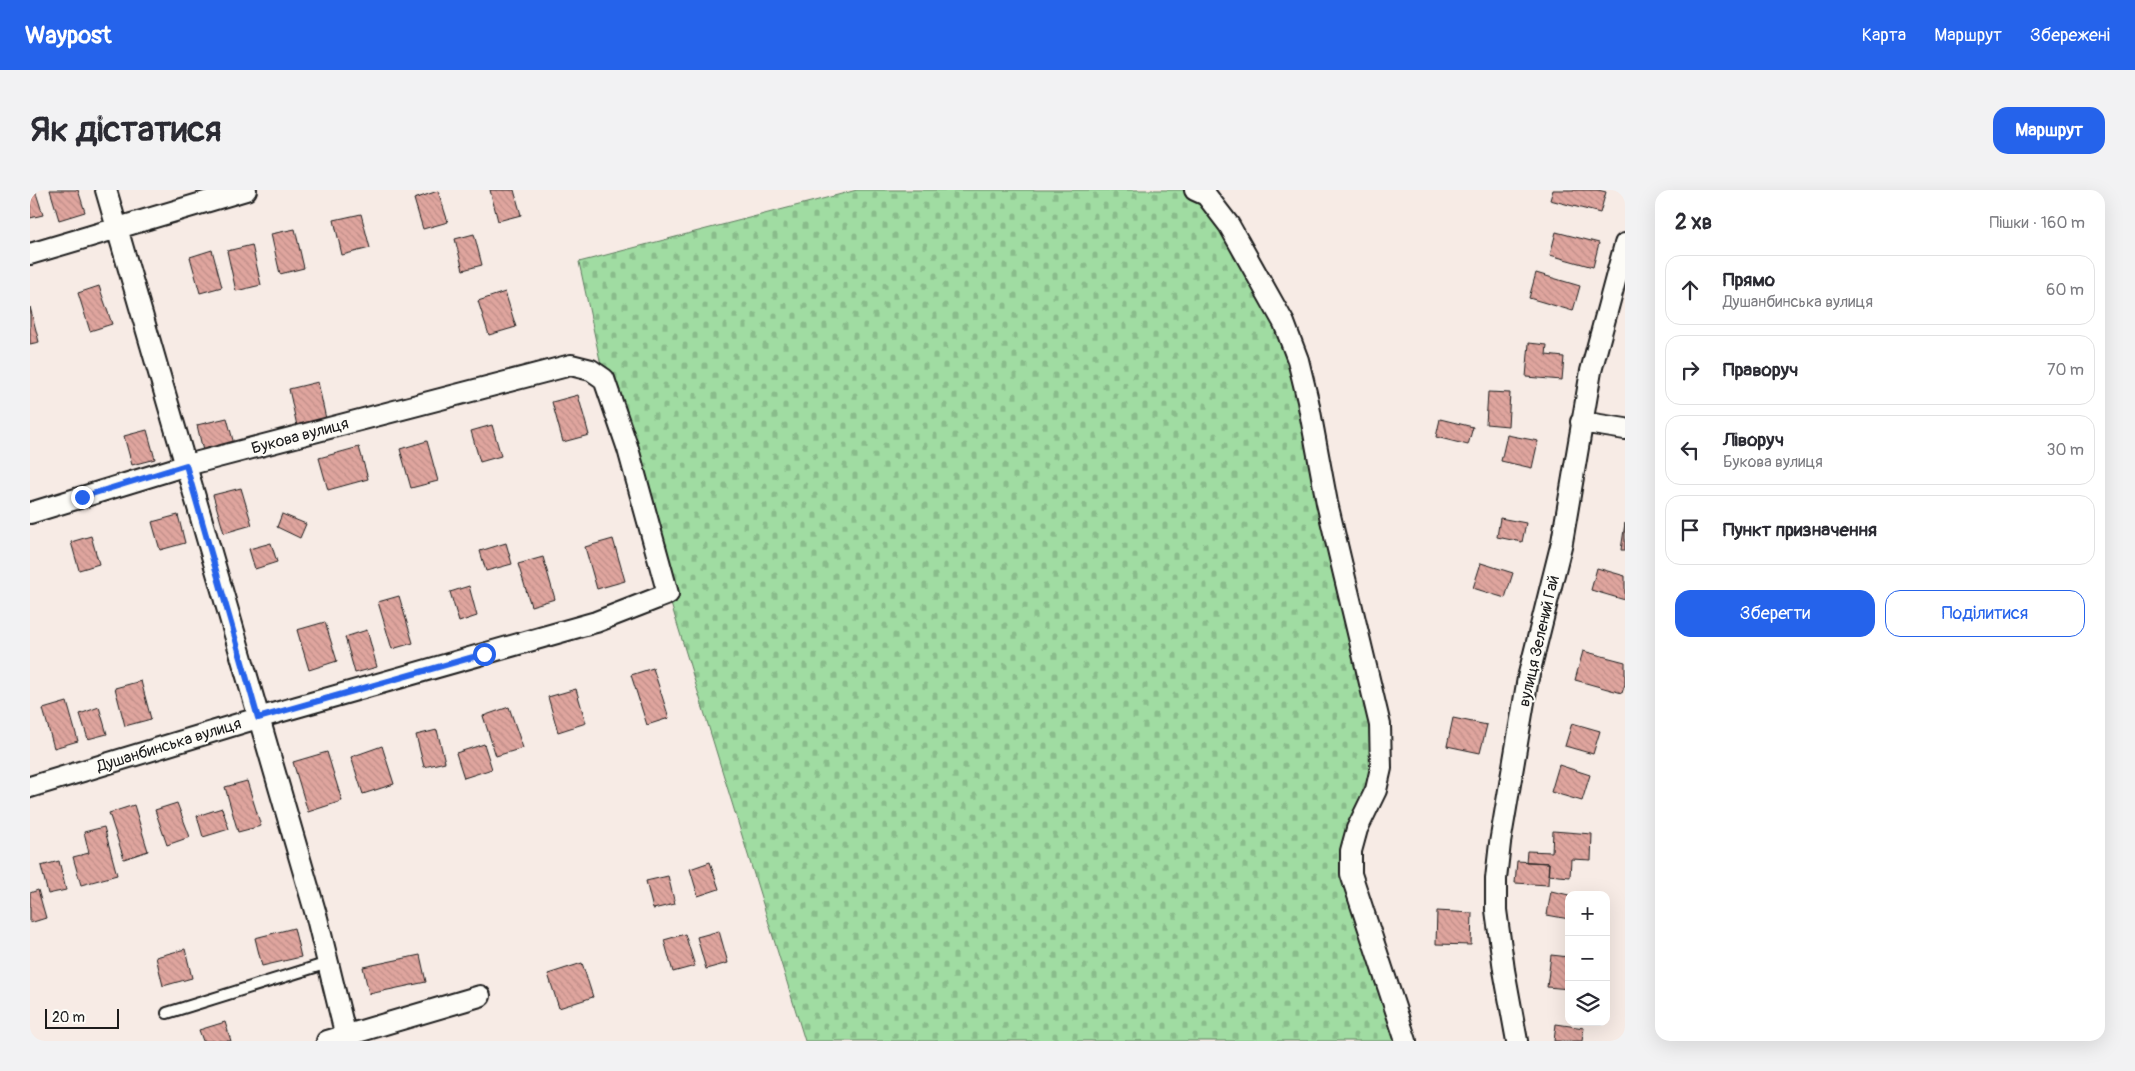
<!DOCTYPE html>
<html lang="uk">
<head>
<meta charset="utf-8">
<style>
	:root { --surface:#fff; --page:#f2f2f3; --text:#2b2b33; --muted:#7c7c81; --line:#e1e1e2; --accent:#2563eb }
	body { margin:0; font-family:Pangolin,sans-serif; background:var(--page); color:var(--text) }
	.controls { position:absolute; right:15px; bottom:15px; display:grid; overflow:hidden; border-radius:10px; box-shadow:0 5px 20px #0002 }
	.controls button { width:45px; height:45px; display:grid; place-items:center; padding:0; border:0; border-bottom:1px solid var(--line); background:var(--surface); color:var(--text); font:25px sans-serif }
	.scale { position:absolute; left:15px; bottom:12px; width:74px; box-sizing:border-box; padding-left:5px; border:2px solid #1c1c1c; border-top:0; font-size:14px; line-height:18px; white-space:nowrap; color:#1c1c1c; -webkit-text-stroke:4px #fdfcf7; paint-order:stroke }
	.stop { position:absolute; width:15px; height:15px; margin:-11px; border:4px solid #2563eb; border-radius:50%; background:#fff }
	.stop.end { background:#2563eb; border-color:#fff; box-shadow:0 1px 5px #0008 }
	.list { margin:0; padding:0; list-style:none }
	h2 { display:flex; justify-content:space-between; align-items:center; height:65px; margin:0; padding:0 20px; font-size:21px }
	h2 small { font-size:16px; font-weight:400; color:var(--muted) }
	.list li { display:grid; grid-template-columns:32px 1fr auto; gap:15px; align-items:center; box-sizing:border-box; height:70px; margin:0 10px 10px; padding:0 10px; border:1px solid var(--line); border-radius:15px }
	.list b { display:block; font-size:19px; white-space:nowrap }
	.list p { margin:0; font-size:16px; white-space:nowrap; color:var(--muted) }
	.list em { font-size:16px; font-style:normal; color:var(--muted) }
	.actions { display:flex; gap:10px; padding:15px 20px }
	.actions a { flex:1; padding:11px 0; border:1px solid var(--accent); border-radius:15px; text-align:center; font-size:18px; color:var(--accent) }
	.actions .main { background:var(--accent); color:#fff }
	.icon { flex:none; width:28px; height:28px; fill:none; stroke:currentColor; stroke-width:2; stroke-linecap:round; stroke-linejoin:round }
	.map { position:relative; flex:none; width:1595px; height:851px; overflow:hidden; border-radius:15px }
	header { display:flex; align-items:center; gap:30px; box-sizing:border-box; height:70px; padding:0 25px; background:var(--accent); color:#fff }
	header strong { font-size:24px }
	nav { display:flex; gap:28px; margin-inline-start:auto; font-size:18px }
	.intro { display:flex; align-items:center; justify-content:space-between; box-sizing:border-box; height:120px; padding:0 30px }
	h1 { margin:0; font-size:35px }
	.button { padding:12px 22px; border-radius:15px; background:var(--accent); color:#fff; font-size:18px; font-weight:700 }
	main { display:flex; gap:30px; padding:0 30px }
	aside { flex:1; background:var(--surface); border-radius:15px; box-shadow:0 5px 20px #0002 }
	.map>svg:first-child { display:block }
	.cemetery { fill:url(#cemetery-stones); stroke:#5e7c5f }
	.building { fill:url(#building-back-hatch); stroke:#1c1c1c }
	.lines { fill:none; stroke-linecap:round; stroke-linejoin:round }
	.lane-casing { stroke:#1c1c1c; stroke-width:14 }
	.street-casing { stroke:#1c1c1c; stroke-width:24 }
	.lane { stroke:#fdfcf7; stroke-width:10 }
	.street { stroke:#fdfcf7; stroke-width:20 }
	.route { stroke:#2563eb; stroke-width:6 }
	.labels { text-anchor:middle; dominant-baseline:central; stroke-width:4; stroke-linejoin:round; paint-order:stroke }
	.street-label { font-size:16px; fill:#1c1c1c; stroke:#fdfcf7 }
</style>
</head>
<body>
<header>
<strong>Waypost</strong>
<nav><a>Карта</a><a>Маршрут</a><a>Збережені</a></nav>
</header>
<div class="intro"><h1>Як дістатися</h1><a class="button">Маршрут</a></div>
<main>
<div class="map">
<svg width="1595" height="851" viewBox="0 0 1595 851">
	<defs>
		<pattern id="cemetery-stones" width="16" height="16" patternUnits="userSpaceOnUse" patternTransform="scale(1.25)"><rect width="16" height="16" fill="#a0dca2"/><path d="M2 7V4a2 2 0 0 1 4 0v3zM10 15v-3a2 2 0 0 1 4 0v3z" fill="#89bc8b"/></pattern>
		<pattern id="building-back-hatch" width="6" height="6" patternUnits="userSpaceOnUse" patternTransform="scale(1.25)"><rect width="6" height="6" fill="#dfa59e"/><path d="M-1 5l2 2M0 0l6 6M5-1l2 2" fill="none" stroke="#bf8d88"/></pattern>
	</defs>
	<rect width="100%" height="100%" fill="#f7ebe5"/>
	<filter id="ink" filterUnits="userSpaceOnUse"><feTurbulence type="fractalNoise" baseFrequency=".02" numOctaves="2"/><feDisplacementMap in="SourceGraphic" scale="10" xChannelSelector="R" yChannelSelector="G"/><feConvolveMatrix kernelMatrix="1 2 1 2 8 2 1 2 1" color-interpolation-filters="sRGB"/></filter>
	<g filter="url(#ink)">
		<!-- cemetery -->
		<path class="cemetery" d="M827,0h338l89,133 97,423 -24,83 1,70 48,142h-601l-137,-447 -64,-215 -25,-117z"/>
		<!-- building -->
		<path class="building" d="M0,0h5l8,25 -13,3z
			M20,0h28l7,22 -26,8z
			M460,0h24l7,25 -23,6z
			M1523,0h45l8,2 -6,21 -50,-13z
			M408,1l10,31 -25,7 -9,-30z
			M331,24l9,34 -28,7 -8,-35z
			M265,39l9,39 -24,6 -9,-40z
			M1526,42l43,11 -6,24 -43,-12z
			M444,44l8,31 -19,5 -8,-31z
			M222,55l9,40 -25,6 -9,-40z
			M182,60l10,37 -22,6 -10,-36z
			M1506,83l44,13 -7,25 -44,-13z
			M69,96l13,38 -22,7 -12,-38z
			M475,102l11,35 -27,8 -11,-34z
			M0,117l9,35 -9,2z
			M1499,153l18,2 -1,10 18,2 -2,23 -36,-3z
			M288,192l8,37 -29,7 -8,-37z
			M1458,202l22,1 -2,33 -22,-2z
			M548,205l11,40 -26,7 -11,-40z
			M197,228l7,26 -31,7 -6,-26z
			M1410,229l33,8 -5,18 -32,-8z
			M462,235l9,31 -21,6 -9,-31z
			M117,240l8,29 -23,6 -8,-29z
			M1477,245l31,6 -6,27 -31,-7z
			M397,251l11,40 -27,7 -11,-39z
			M329,257l9,32 -40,11 -9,-32z
			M211,298l11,37 -28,8 -11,-38z
			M252,324l24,10 -6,14 -23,-11z
			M148,325l7,28 -25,7 -8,-28z
			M1470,328l26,5 -4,19 -25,-5z
			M1595,333v27h-4z
			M61,346l8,28 -20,6 -8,-28z
			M583,349l12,42 -28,8 -12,-42z
			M241,353l6,19 -22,7 -6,-20z
			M476,353l6,21 -26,7 -6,-20z
			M513,367l12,42 -24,7 -13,-42z
			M1451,373l32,10 -8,25 -32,-10z
			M1567,378l28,8v24l-34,-10z
			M439,396l8,30 -18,6 -9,-30z
			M369,406l14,47 -21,6 -14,-47z
			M295,432l12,39 -28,9 -12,-40z
			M337,440l10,37 -22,6 -10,-36z
			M1553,461l42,11v22l-3,9 -47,-13z
			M623,478l16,50 -22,7 -16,-50z
			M111,491l10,38 -26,7 -10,-38z
			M546,499l10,34 -28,9 -10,-35z
			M37,512l11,39 -24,7 -11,-39z
			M69,517l8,27 -19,5 -8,-25z
			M479,517l14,41 -27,8 -13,-40z
			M1423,528l34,7 -7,28 -33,-7z
			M1542,533l28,8 -7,23 -28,-8z
			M407,540l8,32 -21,5 -8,-32z
			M454,554l8,25 -28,9 -8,-25z
			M352,556l12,38 -31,10 -12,-37z
			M297,562l15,49 -34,11 -15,-50z
			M1529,575l31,10 -8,26 -31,-9z
			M217,591l14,45 -23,6 -13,-45z
			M147,613l13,34 -23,8 -12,-35z
			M104,615l14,46 -24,8 -15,-46z
			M192,618l7,21 -26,8 -6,-21z
			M74,637l13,48 -36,10 -8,-28 16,-4 -5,-21z
			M1523,641l39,3 -1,26 -20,-1 -1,18 -22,-2 1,-12 -23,-1 1,-11 25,1z
			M29,671l7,29 -18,4 -7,-28z
			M1487,671l32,2 -1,22 -33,-2z
			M680,672l9,27 -21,7 -8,-27z
			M638,686l7,28 -22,5 -7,-28z
			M8,700l8,28 -16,5v-30z
			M1521,701l18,4v24l-22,-4z
			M1407,721l35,2 -1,32 -35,-1z
			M264,738l7,29 -39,9 -7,-28z
			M689,741l9,32 -22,6 -9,-32z
			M655,744l10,32 -22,6 -9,-32z
			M155,759l7,29 -29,8 -7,-29z
			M390,765l6,27 -57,12 -6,-27z
			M1521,765l18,2v32l-22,-2z
			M552,773l11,34 -34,11 -11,-34z
			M195,832l6,19h-28l-4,-11z
			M1526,834l28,4 -2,13h-28z"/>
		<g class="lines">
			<defs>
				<path id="lane" d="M137,823l161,-50"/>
				<path id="street" d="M76,0l211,728 30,123
					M1165,0l11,5 23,30 55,98 14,37 10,41 19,102 53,222 1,43 -5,22 -19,39 -6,22v23l55,167
					M0,64l216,-64
					M1551,232l44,7
					M0,323l157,-48 384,-100 20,5 13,9 24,70 40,145 -72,28 -338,96 -228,69
					M297,851l153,-45
					M1487,851l-13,-71 -8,-60v-31l4,-36 28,-165 34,-136 29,-171 34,-127"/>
			</defs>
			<!-- lane casing -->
			<use href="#lane" class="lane-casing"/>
			<!-- street casing -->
			<use href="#street" class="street-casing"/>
			<!-- lane -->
			<use href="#lane" class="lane"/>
			<!-- street -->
			<use href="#street" class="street"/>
		</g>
	</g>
	<g class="lines" filter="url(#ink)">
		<!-- route -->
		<path class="route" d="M52,307l104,-32 72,253 226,-64"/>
	</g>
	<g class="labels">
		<!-- street labels -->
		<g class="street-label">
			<text transform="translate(270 246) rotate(-15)">Букова вулиця</text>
			<text transform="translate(1509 451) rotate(-77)">вулиця Зелений Гай</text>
			<text transform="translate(139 555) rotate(-17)">Душанбинська вулиця</text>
		</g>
	</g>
</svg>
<div class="controls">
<button>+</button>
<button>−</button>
<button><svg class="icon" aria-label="layers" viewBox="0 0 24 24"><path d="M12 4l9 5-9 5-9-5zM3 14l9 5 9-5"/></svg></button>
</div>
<div class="scale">20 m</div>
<div class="stop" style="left:454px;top:464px"></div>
<div class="stop end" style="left:52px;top:307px"></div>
</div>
<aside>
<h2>2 хв<small>Пішки · 160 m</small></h2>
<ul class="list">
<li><svg class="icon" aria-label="ahead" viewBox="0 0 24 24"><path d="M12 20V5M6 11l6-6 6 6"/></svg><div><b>Прямо</b><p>Душанбинська вулиця</p></div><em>60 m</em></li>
<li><svg class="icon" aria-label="right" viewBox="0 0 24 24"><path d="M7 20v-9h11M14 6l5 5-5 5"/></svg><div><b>Праворуч</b></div><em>70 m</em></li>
<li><svg class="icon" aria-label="left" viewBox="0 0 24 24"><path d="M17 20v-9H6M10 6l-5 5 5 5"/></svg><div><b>Ліворуч</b><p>Букова вулиця</p></div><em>30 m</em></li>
<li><svg class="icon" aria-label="arrive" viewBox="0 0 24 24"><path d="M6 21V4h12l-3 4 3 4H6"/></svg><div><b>Пункт призначення</b></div></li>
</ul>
<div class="actions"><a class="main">Зберегти</a><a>Поділитися</a></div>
</aside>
</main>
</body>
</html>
